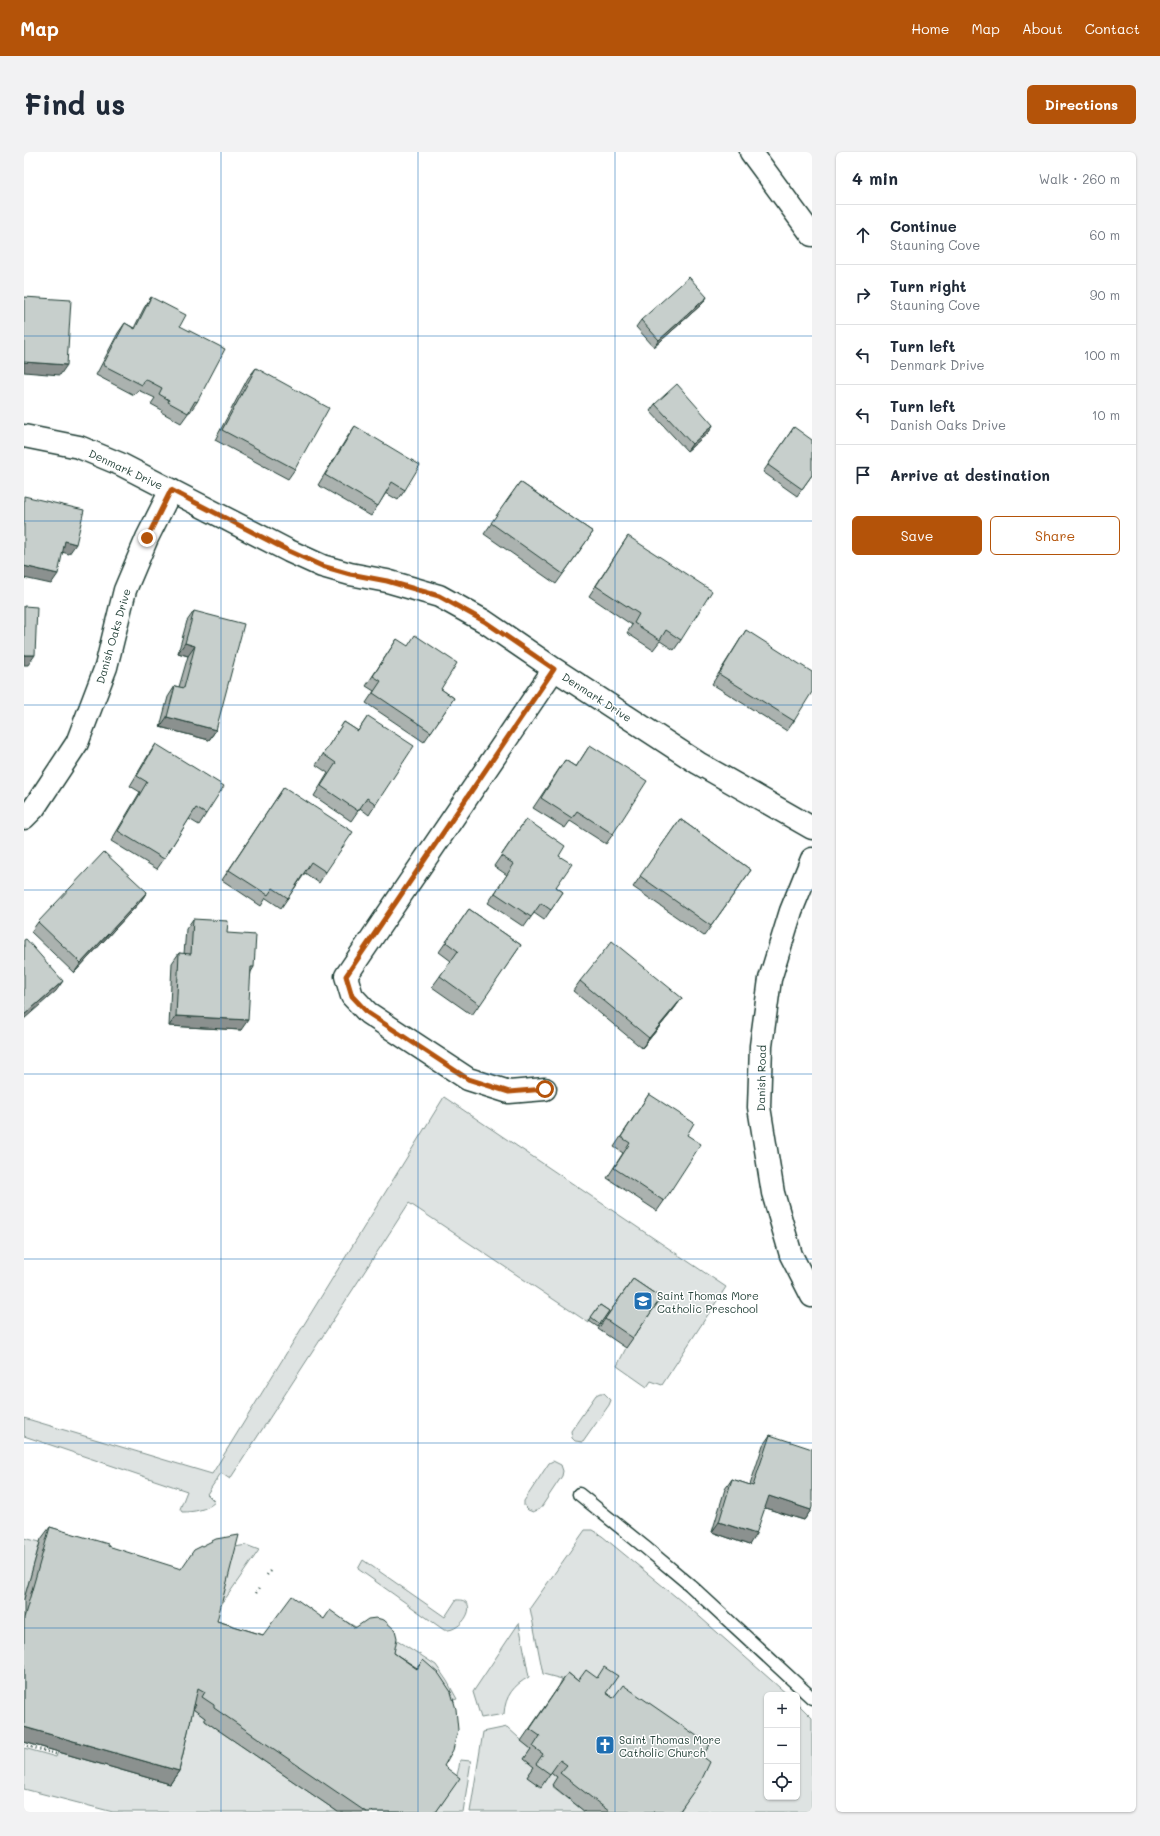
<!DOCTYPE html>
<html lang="en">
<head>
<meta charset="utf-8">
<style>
	:root { --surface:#fff; --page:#f2f2f3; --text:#1f2937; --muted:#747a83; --line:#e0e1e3; --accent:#b45309 }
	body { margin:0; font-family:Mali,sans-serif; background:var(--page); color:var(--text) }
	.controls { position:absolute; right:12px; bottom:12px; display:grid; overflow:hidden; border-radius:6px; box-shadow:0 1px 3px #0004 }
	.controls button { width:36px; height:36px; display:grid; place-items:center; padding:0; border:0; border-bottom:1px solid var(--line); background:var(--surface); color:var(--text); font:20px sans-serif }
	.stop { position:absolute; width:12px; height:12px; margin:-9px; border:3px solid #b45309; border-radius:50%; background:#fff }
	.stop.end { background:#b45309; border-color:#fff; box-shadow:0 1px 4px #0008 }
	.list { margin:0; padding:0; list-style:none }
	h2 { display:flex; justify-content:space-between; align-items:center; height:52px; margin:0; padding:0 16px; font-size:17px }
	h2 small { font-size:13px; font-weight:400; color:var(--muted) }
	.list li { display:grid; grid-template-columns:26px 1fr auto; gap:12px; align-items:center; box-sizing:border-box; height:60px; padding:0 16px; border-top:1px solid var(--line) }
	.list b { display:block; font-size:15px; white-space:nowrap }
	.list p { margin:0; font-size:13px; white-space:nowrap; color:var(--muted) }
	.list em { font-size:13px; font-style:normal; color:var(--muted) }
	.actions { display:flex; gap:8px; padding:12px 16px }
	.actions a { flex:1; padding:9px 0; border:1px solid var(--accent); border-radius:6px; text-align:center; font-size:14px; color:var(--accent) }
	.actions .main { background:var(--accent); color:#fff }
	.icon { flex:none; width:22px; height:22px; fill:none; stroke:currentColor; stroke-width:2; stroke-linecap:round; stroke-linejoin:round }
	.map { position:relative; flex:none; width:788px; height:1660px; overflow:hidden; border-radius:6px }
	header { display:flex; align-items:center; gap:24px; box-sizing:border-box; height:56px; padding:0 20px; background:var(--accent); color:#fff }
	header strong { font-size:19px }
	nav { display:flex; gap:22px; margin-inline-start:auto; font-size:14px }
	.intro { display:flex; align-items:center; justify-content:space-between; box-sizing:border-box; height:96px; padding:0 24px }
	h1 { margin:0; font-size:28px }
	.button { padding:10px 18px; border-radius:6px; background:var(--accent); color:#fff; font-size:14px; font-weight:700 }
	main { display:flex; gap:24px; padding:0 24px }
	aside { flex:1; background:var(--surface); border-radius:6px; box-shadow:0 1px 3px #0004 }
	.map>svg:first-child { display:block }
	.green { fill:#dee3e2; stroke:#7e908b }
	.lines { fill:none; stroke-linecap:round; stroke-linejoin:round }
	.service-casing { stroke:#1f3d34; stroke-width:15 }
	.minor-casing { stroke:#1f3d34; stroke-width:25 }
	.tertiary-casing { stroke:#1f3d34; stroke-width:25 }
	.path { stroke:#1f3d34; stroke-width:2.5; stroke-dasharray:1 3; stroke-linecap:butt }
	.service { stroke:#fff; stroke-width:12 }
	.minor { stroke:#fff; stroke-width:22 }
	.tertiary { stroke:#fff; stroke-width:22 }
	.wall { fill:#abb2af; stroke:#1f3d34 }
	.shaded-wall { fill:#8b918f; stroke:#1f3d34 }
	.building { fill:#c7cfcc; stroke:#1f3d34 }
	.route { stroke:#b45309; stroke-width:5 }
	.grid { fill:none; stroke:#1f6fb2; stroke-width:1; stroke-opacity:0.55 }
	.labels { text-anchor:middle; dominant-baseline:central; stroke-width:3; stroke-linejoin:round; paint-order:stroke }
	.street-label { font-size:11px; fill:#1f3d34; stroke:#fff }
	.poi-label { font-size:11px; fill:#1f3d34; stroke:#fff; text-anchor:start }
</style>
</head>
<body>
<header>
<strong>Map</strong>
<nav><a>Home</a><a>Map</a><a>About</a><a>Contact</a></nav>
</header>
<div class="intro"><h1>Find us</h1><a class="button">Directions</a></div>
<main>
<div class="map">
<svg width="788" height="1660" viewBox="0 0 788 1660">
	<rect width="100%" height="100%" fill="#fff"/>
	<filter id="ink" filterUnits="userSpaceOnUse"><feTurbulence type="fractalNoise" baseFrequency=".025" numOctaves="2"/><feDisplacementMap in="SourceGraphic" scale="8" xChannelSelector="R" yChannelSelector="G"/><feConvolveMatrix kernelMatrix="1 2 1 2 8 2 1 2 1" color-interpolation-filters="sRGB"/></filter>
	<g filter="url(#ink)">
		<!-- green -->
		<path class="green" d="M420,945l282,190 -64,98 -11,-4 -4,6 -30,-21 9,-18v-59l-18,26 -11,-7 -8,13v2l-180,-120 -179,276 -9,-6 -14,21 8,8c-9,8 -21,10 -33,10l-2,-3 7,-18 -163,-55v-18l188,56z
			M576,1241h4l7,7 -2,5 -26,37 -8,-1 -3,-3 -1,-7 25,-36z
			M529,1309l8,4 2,6 -1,5 -22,33 -7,3 -5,-2 -4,-4v-5l25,-38z
			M561,1378h7l10,6 90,74 96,85h-21v102h30v-94l15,15v94h-132l21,-37 -88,-77 -54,-12 3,-7 -19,-5 -13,-66z
			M0,1386l16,4 -16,58z
			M222,1393l13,5 -47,68 18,-70z
			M339,1408l82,57 11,-17c26,-2 7,33 -12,30l-86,-61z
			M307,1461l30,17 30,6 45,29 11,16 10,18 -7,2 -91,-69z
			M495,1471l10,54c-15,8 -24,19 -25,37l-23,4 -8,-26z
			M165,1549l7,4 -3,4 12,9v3l133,91h-225l-89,-23v-41l32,9 2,-5z
			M483,1575l24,22 -7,10 10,8 -7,10 24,-5 7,6 -6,8 33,26h-115l13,-80z
			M436,1608l11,1 -8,51h-27c12,-17 22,-31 24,-52z"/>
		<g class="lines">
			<defs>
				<path id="service" d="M555,1342l67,54 44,37 122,113"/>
				<path id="minor" d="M0,284l55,11 41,17 169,87 33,15 28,8 37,7 52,15 45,25 70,48 144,94 114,65
					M0,666l10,-10 43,-65 29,-76 19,-77 22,-52 24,-48
					M521,937l-36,3 -41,-13 -100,-66 -16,-17 -6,-20 208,-307"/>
				<path id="tertiary" d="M727,0l61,83
					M788,707l-21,52 -21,68 -9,67 -2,61 14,86 18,62 21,41"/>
			</defs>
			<!-- service casing -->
			<use href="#service" class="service-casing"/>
			<!-- minor casing -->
			<use href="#minor" class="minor-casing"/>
			<!-- tertiary casing -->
			<use href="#tertiary" class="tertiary-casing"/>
			<!-- path -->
			<path class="path" d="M243,1423l3,-4
				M232,1441l4,-6
				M0,1593l32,9"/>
			<!-- service -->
			<use href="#service" class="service"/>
			<!-- minor -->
			<use href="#minor" class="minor"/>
			<!-- tertiary -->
			<use href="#tertiary" class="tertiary"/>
		</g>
		<!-- wall -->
		<path class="wall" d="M127,145l29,29 17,76 -7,10h-1l-8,11 -20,-11 1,-2 -11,-6 4,-6 -17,-8 -4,5 -38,-20 22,-42 7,-10 9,5 10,-20z
			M683,145l-5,7 -48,43 -18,-20 5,-7z
			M232,216l39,101 -7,10 -73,-39 33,-62z
			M631,252l58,21 -4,7 -22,19 -37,-40z
			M331,274l50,64 -7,10 -12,-7 -15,23 -53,-31 30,-49z
			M770,275l18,48 -15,21 -34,-24z
			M496,330l73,50 -37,52 -72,-50z
			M604,384l53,104 -7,10 -14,-9 -7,9 -26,-17 5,-8 -43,-29z
			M170,459l22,119 -7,10 -49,-13 8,-30 7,-11 4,1 9,-31 -10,-3 9,-32z
			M722,478l48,91 -7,10 -75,-47z
			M373,487l44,50 13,9 -30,44 -58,-39 8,-12 -8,-5z
			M344,564l8,88 -7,11 -9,-7 -9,13 -37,-25 14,-23 -12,-8 28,-43 14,9z
			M132,592l50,70 -7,11 -10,-6 -25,40 -7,10 -46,-28 29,-49 -10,-6 19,-32z
			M566,593l23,89 -7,10 -36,-23 -5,7 -32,-20 32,-48 11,7z
			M260,635l42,85 -7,11 -14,-10 -24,35 -15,-10 -5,8 -39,-26z
			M502,667l33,37 -3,31 7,5 -19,28 -10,-7 -10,14 -36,-24 19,-28 -13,-9z
			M656,667l71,51 -47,66 -71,-49z
			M123,740l-7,10 -66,71 -43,-41 7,-10z
			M445,757l52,36 -49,70 -40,-28 19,-26 -12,-9z
			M169,767l34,14 27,34 -3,5 -10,58 -72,-4 3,-63 7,-10 5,1 2,-25z
			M556,829l102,17 -8,11 -32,39 -69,-57z
			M625,942l38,41 -23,66 -7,10 -50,-33 16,-25 -9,-6z
			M609,1127l28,19 -35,50 -28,-19z
			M576,1153l9,6 -11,16 -9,-6z
			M746,1283l41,75 -7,10 -39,-12 -16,37 -37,-13 13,-43 7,-10 18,6 13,-40z
			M26,1375l58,19 109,75 46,14 61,-16 70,34 23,15 6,-8 21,106 -8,46h-98l-133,-91v-3l-12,-9 3,-4 -2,-1 -15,67 -9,13 -146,-42v-143l17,-60z
			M544,1521l10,8 28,12 7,5 89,58 -23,56h-94l-33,-27 5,-8 -6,-5 -10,15 -14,-10 7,-10 -10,-8 7,-10 -10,-8z"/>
		<!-- shaded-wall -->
		<path class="shaded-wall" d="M683,145l-5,7 -48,43 5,-7z
			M0,210l43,3 -7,10 -36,-3z
			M689,273l-4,7 -22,19 5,-7z
			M41,389l11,3 -7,10 -11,-3z
			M0,414l34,8 -7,10 -27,-6z
			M161,491l10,3 -7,10 -10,-3z
			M0,503h11l-7,10h-4z
			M143,565l49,13 -7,10 -49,-13z
			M123,740l-7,10 -66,71 7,-10z
			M39,829l-7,10 -32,28v-4z
			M658,846l-8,11 -32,39 7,-10z
			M152,864l72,4 -7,10 -72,-4z
			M745,1344l42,14 -7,10 -42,-13z
			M695,1370l37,12 -7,11 -37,-13z
			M0,1575l155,44 -9,13 -146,-42z"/>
		<!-- building -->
		<path class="building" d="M665,125l18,20 -48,43 -18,-20z
			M0,145l47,3 -4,65 -43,-3z
			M127,145l35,18 -6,11 45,23 -28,53 -2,-1 -7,12 -20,-11 1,-2 -10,-6 3,-6 -17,-9 -3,6 -39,-20 22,-42 10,6z
			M232,216l73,40 -34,61 -73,-39z
			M653,232l36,41 -21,19 -37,-40z
			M331,274l65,39 -15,25 -13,-8 -14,24 -53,-31z
			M770,275l18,13v35l-10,14 -34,-24z
			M496,330l73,50 -30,42 -72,-51z
			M0,344l60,14 -8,34 -11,-3 -7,33 -34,-8z
			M604,384l84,55 -31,49 -15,-10 -6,10 -26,-17 5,-9 -43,-28z
			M0,454l13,1 -2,48h-11z
			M170,459l50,13 -28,106 -49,-13 8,-31 9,2 11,-42 -10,-3z
			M722,478l66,42v20l-18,29 -75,-47z
			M391,483l42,28 -16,26 13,9 -23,34 -58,-39 8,-12 -8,-5 24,-37 11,7z
			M344,564l46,30 -38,58 -9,-6 -9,13 -37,-25 15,-23 -13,-9 21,-32 14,9z
			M132,592l68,42 -18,28 -10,-6 -32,51 -46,-28 29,-49 -10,-6z
			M566,593l57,36 -34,53 -36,-23 -5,7 -31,-20 24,-38 11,7z
			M260,635l69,45 -27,40 -15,-10 -23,36 -15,-10 -5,7 -39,-25z
			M502,667l39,27 -6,10 13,8 -16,23 7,5 -12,18 -10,-7 -10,14 -36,-24 19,-29 -13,-8z
			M656,667l71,51 -40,56 -71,-50z
			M80,700l43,40 -66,71 -43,-41z
			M445,757l52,36 -41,60 -40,-29 18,-25 -12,-9z
			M169,767l35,2 -1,12 29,2 -2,32h-3l-3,53 -72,-4 3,-63 12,1z
			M2,787l37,42 -39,34v-75z
			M588,789l70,57 -33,40 -69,-57z
			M625,942l45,29 -7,12 14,9 -37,57 -50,-33 16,-25 -9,-6z
			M609,1127l28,19 -28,40 -28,-19z
			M576,1153l9,6 -9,13 -9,-7z
			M746,1283l42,14v58l-1,3 -42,-14 -13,38 -37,-12 13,-43 21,7z
			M26,1375l58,17v2l73,23 13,-19 22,-11 23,-4 -22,86 46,14 29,-39 32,23 6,-9 25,18 13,-9 8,-1 8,2 11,10 2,8 -3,15 23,16 6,-9 16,14 12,18 5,17 2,21 -5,20 -9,16 16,12 -24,34h-63l-2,-2 -1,2h-4l-152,-104v-3l-12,-8 3,-5 -7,-4 -19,83 -155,-44v-109z
			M580,1515l14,9 -12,17 7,5 10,-13 87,60 -8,11 8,6 -9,19 -22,31h-69l-50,-39 7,-8 -7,-5 -10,14 -14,-10 7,-10 -10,-7 7,-11 -10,-7 38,-56 10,8 8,-11 11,8z"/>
	</g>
	<g class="lines" filter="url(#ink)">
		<!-- route -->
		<path class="route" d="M123,386l24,-48 118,61 33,15 28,8 37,7 52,15 45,25 70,48 -208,307 6,20 16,17 100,66 41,13 36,-3"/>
	</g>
	<!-- grid -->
	<path class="grid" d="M197,0v1660M394,0v1660M591,0v1660M0,184h788M0,369h788M0,553h788M0,738h788M0,922h788M0,1107h788M0,1291h788M0,1476h788"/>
	<!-- icons -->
	<defs>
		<symbol id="school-square" viewBox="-11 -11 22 22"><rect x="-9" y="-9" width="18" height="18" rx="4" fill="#1f6fb2" stroke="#fff"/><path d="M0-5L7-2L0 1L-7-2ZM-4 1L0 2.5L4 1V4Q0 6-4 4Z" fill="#fff"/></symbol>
		<symbol id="church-square" viewBox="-11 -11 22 22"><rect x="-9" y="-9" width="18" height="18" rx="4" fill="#1f6fb2" stroke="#fff"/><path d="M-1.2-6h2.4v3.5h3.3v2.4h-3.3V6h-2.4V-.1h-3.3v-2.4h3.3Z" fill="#fff"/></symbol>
	</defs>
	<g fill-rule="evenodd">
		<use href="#school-square" x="608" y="1138" width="22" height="22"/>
		<use href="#church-square" x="570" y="1582" width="22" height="22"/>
	</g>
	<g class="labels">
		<!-- street labels -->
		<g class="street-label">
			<text transform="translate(102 317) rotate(25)">Denmark Drive</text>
			<text transform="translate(89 484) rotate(-74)">Danish Oaks Drive</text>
			<text transform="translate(573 545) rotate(33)">Denmark Drive</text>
			<text transform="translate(737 926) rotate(-89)">Danish Road</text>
		</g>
		<!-- poi labels -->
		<g class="poi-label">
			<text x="633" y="1143">Saint Thomas More<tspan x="633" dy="13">Catholic Preschool</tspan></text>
			<text x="595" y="1587">Saint Thomas More<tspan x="595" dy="13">Catholic Church</tspan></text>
		</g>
	</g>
</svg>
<div class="controls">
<button>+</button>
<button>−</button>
<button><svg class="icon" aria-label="locate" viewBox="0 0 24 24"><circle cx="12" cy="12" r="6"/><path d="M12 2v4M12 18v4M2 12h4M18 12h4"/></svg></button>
</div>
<div class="stop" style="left:521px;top:937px"></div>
<div class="stop end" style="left:123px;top:386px"></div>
</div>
<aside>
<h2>4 min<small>Walk · 260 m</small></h2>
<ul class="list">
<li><svg class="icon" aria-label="ahead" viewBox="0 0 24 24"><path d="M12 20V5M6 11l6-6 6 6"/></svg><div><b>Continue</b><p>Stauning Cove</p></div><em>60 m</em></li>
<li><svg class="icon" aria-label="right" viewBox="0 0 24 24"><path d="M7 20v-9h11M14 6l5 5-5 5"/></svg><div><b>Turn right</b><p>Stauning Cove</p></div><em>90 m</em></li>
<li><svg class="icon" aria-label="left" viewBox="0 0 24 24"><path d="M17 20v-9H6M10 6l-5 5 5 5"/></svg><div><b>Turn left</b><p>Denmark Drive</p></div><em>100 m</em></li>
<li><svg class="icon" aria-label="left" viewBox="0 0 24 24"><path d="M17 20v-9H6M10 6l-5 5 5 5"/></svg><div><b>Turn left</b><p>Danish Oaks Drive</p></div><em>10 m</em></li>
<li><svg class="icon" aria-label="arrive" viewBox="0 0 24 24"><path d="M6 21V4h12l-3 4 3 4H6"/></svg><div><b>Arrive at destination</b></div></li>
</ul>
<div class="actions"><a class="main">Save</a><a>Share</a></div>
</aside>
</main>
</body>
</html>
